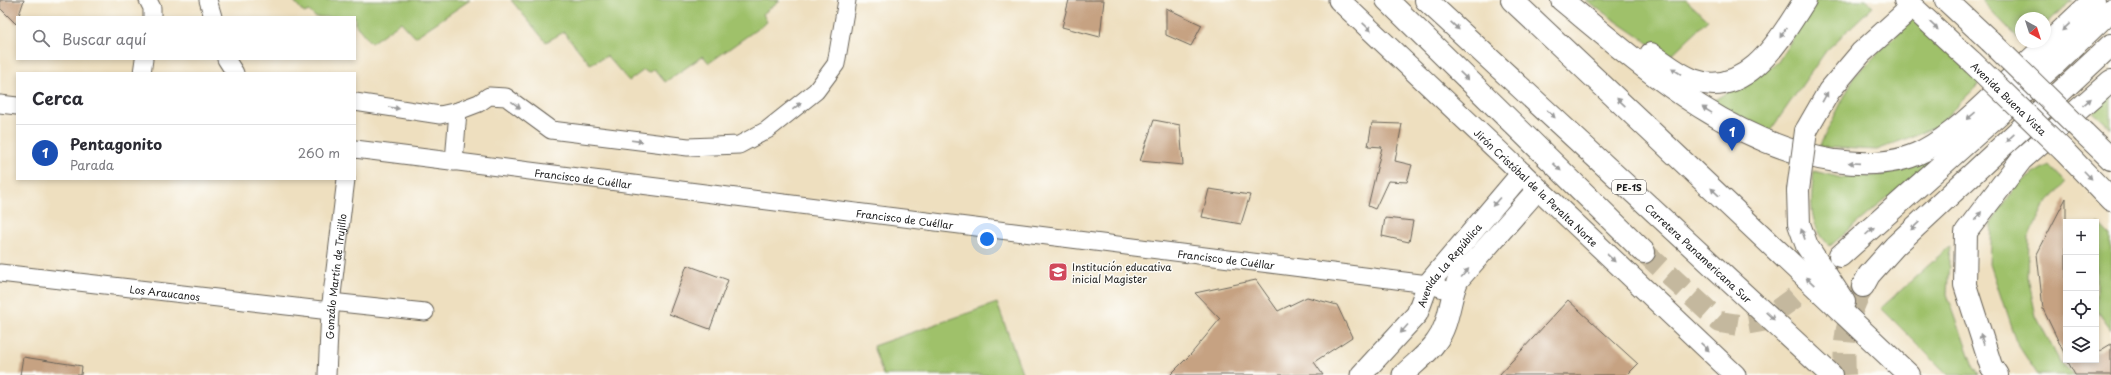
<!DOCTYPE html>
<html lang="es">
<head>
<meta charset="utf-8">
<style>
	:root { --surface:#fff; --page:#f7f7f7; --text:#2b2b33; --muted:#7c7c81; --line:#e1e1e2; --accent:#0f766e }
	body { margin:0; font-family:"Playpen Sans",sans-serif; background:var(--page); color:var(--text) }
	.controls { position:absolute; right:12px; bottom:12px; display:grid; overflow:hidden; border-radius:0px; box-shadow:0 2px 6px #0003 }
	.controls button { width:36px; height:36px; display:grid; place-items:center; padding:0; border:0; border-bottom:1px solid var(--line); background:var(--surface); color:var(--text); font:20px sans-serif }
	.compass { position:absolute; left:2015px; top:12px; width:36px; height:36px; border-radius:50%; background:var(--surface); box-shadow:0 2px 6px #0003; rotate:141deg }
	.you { position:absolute; left:987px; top:239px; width:14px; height:14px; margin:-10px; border:3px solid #fff; border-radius:50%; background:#1a73e8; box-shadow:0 0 0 6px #1a73e833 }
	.badge { display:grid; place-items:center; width:26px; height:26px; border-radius:50%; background:var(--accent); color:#fff; font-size:13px; font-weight:700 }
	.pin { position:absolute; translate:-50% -33px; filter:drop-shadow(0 1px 2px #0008) }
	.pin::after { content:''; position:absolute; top:21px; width:14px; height:12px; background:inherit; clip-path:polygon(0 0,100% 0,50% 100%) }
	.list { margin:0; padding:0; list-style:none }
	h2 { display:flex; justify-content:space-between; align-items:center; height:52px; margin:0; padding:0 16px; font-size:17px }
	h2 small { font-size:13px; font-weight:400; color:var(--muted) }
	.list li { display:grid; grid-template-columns:26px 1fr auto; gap:12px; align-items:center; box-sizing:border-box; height:56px; padding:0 16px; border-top:1px solid var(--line) }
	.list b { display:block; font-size:15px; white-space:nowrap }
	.list p { margin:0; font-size:13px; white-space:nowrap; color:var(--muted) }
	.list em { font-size:13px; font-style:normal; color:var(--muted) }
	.icon { flex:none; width:22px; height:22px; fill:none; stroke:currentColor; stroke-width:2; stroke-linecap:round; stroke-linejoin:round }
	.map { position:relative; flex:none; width:2111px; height:375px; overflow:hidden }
	.search { position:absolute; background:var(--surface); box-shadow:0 2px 6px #0003; left:16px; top:16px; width:340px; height:44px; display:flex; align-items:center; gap:10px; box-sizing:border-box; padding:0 14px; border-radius:0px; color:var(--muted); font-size:15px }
	.panel { position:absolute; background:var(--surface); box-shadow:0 2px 6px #0003; left:16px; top:72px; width:340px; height:108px; border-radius:0px }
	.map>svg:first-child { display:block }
	.green { fill:#9fc16a; stroke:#5e6e43 }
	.building { fill:#c6a282 }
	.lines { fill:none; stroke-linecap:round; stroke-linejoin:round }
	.motorway-tunnel { stroke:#c4b89e; stroke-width:22; stroke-dasharray:22 11; stroke-linecap:butt }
	.minor-casing { stroke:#666055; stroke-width:19 }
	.tertiary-casing { stroke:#666055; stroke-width:23 }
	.secondary-casing { stroke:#666055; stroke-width:24 }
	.motorway-casing { stroke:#666055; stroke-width:24 }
	.minor { stroke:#fff; stroke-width:17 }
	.tertiary { stroke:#fff; stroke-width:21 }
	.secondary { stroke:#fff; stroke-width:22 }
	.motorway { stroke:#fff; stroke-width:22 }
	.secondary-bridge-casing { stroke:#666055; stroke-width:24; stroke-linecap:butt }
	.motorway-bridge-casing { stroke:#666055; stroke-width:24; stroke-linecap:butt }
	.secondary-bridge { stroke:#fff; stroke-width:22 }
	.motorway-bridge { stroke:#fff; stroke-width:22 }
	.oneway { fill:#999 }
	.labels { text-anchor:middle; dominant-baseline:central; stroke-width:3; stroke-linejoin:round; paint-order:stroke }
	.shield { fill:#fdfcf7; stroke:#605f5e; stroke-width:1 }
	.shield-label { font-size:9px; font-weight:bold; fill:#1c1c1c }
	.street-label { font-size:10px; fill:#1c1c1c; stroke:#fdfcf7 }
	.poi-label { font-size:10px; fill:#1c1c1c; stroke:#fdfcf7; text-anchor:start }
</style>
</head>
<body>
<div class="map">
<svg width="2111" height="375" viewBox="0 0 2111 375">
	<rect width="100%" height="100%" fill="#fdfcf7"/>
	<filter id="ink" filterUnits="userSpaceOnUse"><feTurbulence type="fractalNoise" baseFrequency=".025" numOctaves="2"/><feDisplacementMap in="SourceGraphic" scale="8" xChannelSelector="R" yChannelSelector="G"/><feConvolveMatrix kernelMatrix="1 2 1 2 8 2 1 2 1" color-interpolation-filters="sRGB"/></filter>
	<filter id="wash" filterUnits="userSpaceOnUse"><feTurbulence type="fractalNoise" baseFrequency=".012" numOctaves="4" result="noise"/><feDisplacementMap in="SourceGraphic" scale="16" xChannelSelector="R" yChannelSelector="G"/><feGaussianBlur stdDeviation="0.9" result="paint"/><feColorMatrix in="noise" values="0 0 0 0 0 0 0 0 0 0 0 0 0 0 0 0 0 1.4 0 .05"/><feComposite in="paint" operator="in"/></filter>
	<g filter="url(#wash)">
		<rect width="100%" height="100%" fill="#eedfbf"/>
		<!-- green -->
		<path class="green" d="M293,0h177l-55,37 -14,-15 -30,21 -16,-19v-7h-40l-6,-6 -5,2z
			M511,0h269l-17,14 4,8 -58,41 -6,-7 -38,26 -11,-13 -6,4 -4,-3 -15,11 -22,-25 -17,8 -26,-32 -18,10z
			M1585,0h101l22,20 -39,37z
			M1816,0h50l7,6 -47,45 -56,80 -59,-29 67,-40z
			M1981,0h91l-27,25v-7h-24v21l-3,-1z
			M1914,17l69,63 -47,47 -59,23 -58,-3 35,-70z
			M2111,95v33l-18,-16z
			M1928,158l5,1 -103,87c-23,-22 -19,-46 -16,-75l28,7 40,-3z
			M2049,165l17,18 -22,23 -15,30 -1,42 8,38 24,46 15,13h-37l-22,-33 -26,-78 2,-42 25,-38z
			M2098,223l13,13v94l-15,-21v-73z
			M1950,246l-3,48 26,72 6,9h-31l-67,-67z
			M997,303l26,72h-140l-10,-29z"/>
		<g id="blocks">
			<!-- building -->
			<path class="building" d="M0,0h24l-8,24 -16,-16z
				M1069,0h35l-4,37 -38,-10z
				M1166,8l36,17 -11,21 -25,-11z
				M1154,120l26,5 3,40 -43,-4z
				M1372,123l30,1 -7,37 17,4 -5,17 -19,-1 -13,28 -7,-3 14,-59 -14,-1z
				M1209,189l41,6 -9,29 -39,-7z
				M2066,198v159l-23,-48 -6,-55z
				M1385,218l28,3 -4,21 -27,-6z
				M687,265l41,15 -18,49 -41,-15z
				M1256,280l22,31 29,-14 30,8 15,32 -38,25 9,13h-153l21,-21 29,-35 -25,-26z
				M1568,300l70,64 -11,11h-128z
				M2111,344v31h-36l-8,-15h29v-7z
				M23,357l59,9 -1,9h-61z"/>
		</g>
	</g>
	<g filter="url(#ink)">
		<use href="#blocks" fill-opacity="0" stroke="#666055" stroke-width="1"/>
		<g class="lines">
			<!-- motorway-tunnel -->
			<path class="motorway-tunnel" d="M1644,252l76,70 18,3 24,-4 32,-23 31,-28
				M1845,375c-2,-39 1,-54 18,-89"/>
			<defs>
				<g id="minor">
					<path d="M148,0l4,8v9"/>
					<path d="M208,0l5,17"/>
					<path d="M226,59l9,14"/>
					<path d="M142,73l2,-14"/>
					<path d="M355,102l85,13 18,-4 21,-8 10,-7 17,1 45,33 137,17 51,-2 28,-15 49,-39 20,-27 11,-64"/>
					<path d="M0,104l17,2"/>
					<path id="s1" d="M355,149l1073,135 24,8"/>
					<path d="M454,162l4,-51"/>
					<path id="s2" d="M0,273l330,38"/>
					<path d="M331,302l94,10"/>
					<path id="s3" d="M327,375l3,-64 16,-132"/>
				</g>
				<g id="tertiary">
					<path id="s4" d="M1339,0l396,375"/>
					<path id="s5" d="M1361,375l56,-61 11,-30 94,-111"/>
					<path d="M1403,375c11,-11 25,-21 33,-33 14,-18 13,-43 22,-62l80,-91"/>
				</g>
				<path id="secondary" d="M1905,0l67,62
					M1946,0l44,41
					M2084,133l27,26
					M2064,151l47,49"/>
				<g id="motorway">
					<path d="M1387,0l257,252"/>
					<path id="s6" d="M1426,0l405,375"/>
					<path d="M1512,0l397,375"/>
					<path d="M1562,0c80,66 166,144 273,161 30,4 61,4 88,-10 31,-17 57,-43 82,-67 30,-28 59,-56 89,-84"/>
					<path d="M1651,54c14,9 26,20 42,26 54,20 88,-43 112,-80"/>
					<path d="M1806,131l23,-40 32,-38 51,-46"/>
					<path d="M1798,190l1,34 8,22 37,56"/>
					<path d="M1840,256l216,-193 55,-53"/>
					<path d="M1863,286l6,-11 26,-29 216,-201"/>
					<path d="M1997,375l-6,-9 -26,-81 1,-53 55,-72 90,-79"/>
				</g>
			</defs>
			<!-- minor casing -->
			<use href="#minor" class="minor-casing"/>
			<!-- tertiary casing -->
			<use href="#tertiary" class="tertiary-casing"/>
			<!-- secondary casing -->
			<use href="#secondary" class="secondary-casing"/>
			<!-- motorway casing -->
			<use href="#motorway" class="motorway-casing"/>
			<!-- minor -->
			<use href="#minor" class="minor"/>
			<!-- tertiary -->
			<use href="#tertiary" class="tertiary"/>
			<!-- secondary -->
			<use href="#secondary" class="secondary"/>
			<!-- motorway -->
			<use href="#motorway" class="motorway"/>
			<defs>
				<g id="secondary-bridge">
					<path d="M1990,41l94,92"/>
					<path id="s7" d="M1972,62l92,89"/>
				</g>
				<path id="motorway-bridge" d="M1798,190l8,-59"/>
			</defs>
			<!-- secondary-bridge casing -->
			<use href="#secondary-bridge" class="secondary-bridge-casing"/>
			<!-- motorway-bridge casing -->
			<use href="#motorway-bridge" class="motorway-bridge-casing"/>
			<!-- secondary-bridge -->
			<use href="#secondary-bridge" class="secondary-bridge"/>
			<!-- motorway-bridge -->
			<use href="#motorway-bridge" class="motorway-bridge"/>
		</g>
		<!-- one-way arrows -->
		<defs><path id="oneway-solid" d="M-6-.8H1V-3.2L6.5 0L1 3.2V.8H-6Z"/></defs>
		<g class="oneway">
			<use href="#oneway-solid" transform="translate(1455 26) rotate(43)"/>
			<use href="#oneway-solid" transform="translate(1934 26) rotate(43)"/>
			<use href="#oneway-solid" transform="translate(1367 27) rotate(43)"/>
			<use href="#oneway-solid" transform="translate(2066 27) rotate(137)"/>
			<use href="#oneway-solid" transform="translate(1783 33) rotate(123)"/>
			<use href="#oneway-solid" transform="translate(1676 71) rotate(-147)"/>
			<use href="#oneway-solid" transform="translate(1464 76) rotate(44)"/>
			<use href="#oneway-solid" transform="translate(1825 97) rotate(-61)"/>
			<use href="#oneway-solid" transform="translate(1621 102) rotate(-137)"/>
			<use href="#oneway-solid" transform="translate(2087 102) rotate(-41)"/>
			<use href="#oneway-solid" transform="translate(516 105) rotate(37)"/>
			<use href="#oneway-solid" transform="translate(797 106) rotate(-39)"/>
			<use href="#oneway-solid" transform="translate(394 108) rotate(9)"/>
			<use href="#oneway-solid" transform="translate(1707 110) rotate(-148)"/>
			<use href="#oneway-solid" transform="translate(1551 114) rotate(43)"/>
			<use href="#oneway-solid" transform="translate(1971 116) rotate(140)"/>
			<use href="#oneway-solid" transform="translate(2010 138) rotate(137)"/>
			<use href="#oneway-solid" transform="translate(637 141) rotate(7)"/>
			<use href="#oneway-solid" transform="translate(1854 163) rotate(-176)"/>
			<use href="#oneway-solid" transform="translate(1557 167) rotate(44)"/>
			<use href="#oneway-solid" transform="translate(2088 175) rotate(46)"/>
			<use href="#oneway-solid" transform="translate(1715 192) rotate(-137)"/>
			<use href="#oneway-solid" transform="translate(1496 202) rotate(131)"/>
			<use href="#oneway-solid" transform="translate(1978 216) rotate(-52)"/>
			<use href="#oneway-solid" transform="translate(1915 226) rotate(137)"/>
			<use href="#oneway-solid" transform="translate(1870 231) rotate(-42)"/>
			<use href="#oneway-solid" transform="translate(1803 234) rotate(-110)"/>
			<use href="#oneway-solid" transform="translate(1611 258) rotate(43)"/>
			<use href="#oneway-solid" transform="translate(1465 273) rotate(-49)"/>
			<use href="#oneway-solid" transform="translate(1810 281) rotate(-137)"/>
			<use href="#oneway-solid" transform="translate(1770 316) rotate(43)"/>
			<use href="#oneway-solid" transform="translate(1404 329) rotate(132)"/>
			<use href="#oneway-solid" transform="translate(1982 339) rotate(-108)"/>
			<use href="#oneway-solid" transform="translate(1705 347) rotate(43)"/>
		</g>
	</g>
	<!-- icons -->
	<defs>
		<symbol id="school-square" viewBox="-11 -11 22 22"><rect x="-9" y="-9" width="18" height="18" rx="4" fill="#d1495b" stroke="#fdfcf7"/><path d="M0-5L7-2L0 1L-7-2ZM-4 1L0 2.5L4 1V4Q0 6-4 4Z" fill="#fff"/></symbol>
	</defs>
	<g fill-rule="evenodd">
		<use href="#school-square" x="1047" y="261" width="22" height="22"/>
	</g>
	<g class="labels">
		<!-- shield labels -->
		<rect class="shield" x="1612" y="180" width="34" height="14" rx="3"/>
		<g class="shield-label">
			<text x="1629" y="187">PE-1S</text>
		</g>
		<!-- street labels -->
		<g class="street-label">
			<text stroke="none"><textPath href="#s7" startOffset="52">Avenida Buena Vista</textPath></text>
			<text stroke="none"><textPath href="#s1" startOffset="230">Francisco de Cuéllar</textPath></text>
			<text stroke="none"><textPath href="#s4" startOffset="272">Jirón Cristóbal de la Peralta Norte</textPath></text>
			<text stroke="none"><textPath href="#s1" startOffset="554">Francisco de Cuéllar</textPath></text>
			<text stroke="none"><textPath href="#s6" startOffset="372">Carretera Panamericana Sur</textPath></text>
			<text stroke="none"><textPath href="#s1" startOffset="878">Francisco de Cuéllar</textPath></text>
			<text stroke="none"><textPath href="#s5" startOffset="142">Avenida La República</textPath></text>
			<text stroke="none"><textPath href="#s3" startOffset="99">Gonzálo Martín de Trujillo</textPath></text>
			<text stroke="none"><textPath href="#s2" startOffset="166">Los Araucanos</textPath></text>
		</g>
		<!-- poi labels -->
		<g class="poi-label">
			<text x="1072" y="266">Institución educativa<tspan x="1072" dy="12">inicial Magister</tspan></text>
		</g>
	</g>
</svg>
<div class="controls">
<button>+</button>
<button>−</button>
<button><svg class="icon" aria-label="locate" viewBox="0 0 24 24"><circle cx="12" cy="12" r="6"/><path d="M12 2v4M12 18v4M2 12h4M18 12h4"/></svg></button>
<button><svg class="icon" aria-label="layers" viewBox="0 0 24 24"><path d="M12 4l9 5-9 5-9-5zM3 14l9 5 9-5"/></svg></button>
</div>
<svg class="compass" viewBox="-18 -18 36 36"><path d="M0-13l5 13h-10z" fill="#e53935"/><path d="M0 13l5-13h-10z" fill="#7c7c81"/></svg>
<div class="you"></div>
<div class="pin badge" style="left:1732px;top:151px;background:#1a4fb4">1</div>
<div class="search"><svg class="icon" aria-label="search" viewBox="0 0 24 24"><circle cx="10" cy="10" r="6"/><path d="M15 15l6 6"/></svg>Buscar aquí</div>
<section class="panel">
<h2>Cerca<small></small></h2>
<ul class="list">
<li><span class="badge" style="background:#1a4fb4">1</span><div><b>Pentagonito</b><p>Parada</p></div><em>260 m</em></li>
</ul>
</section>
</div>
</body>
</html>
